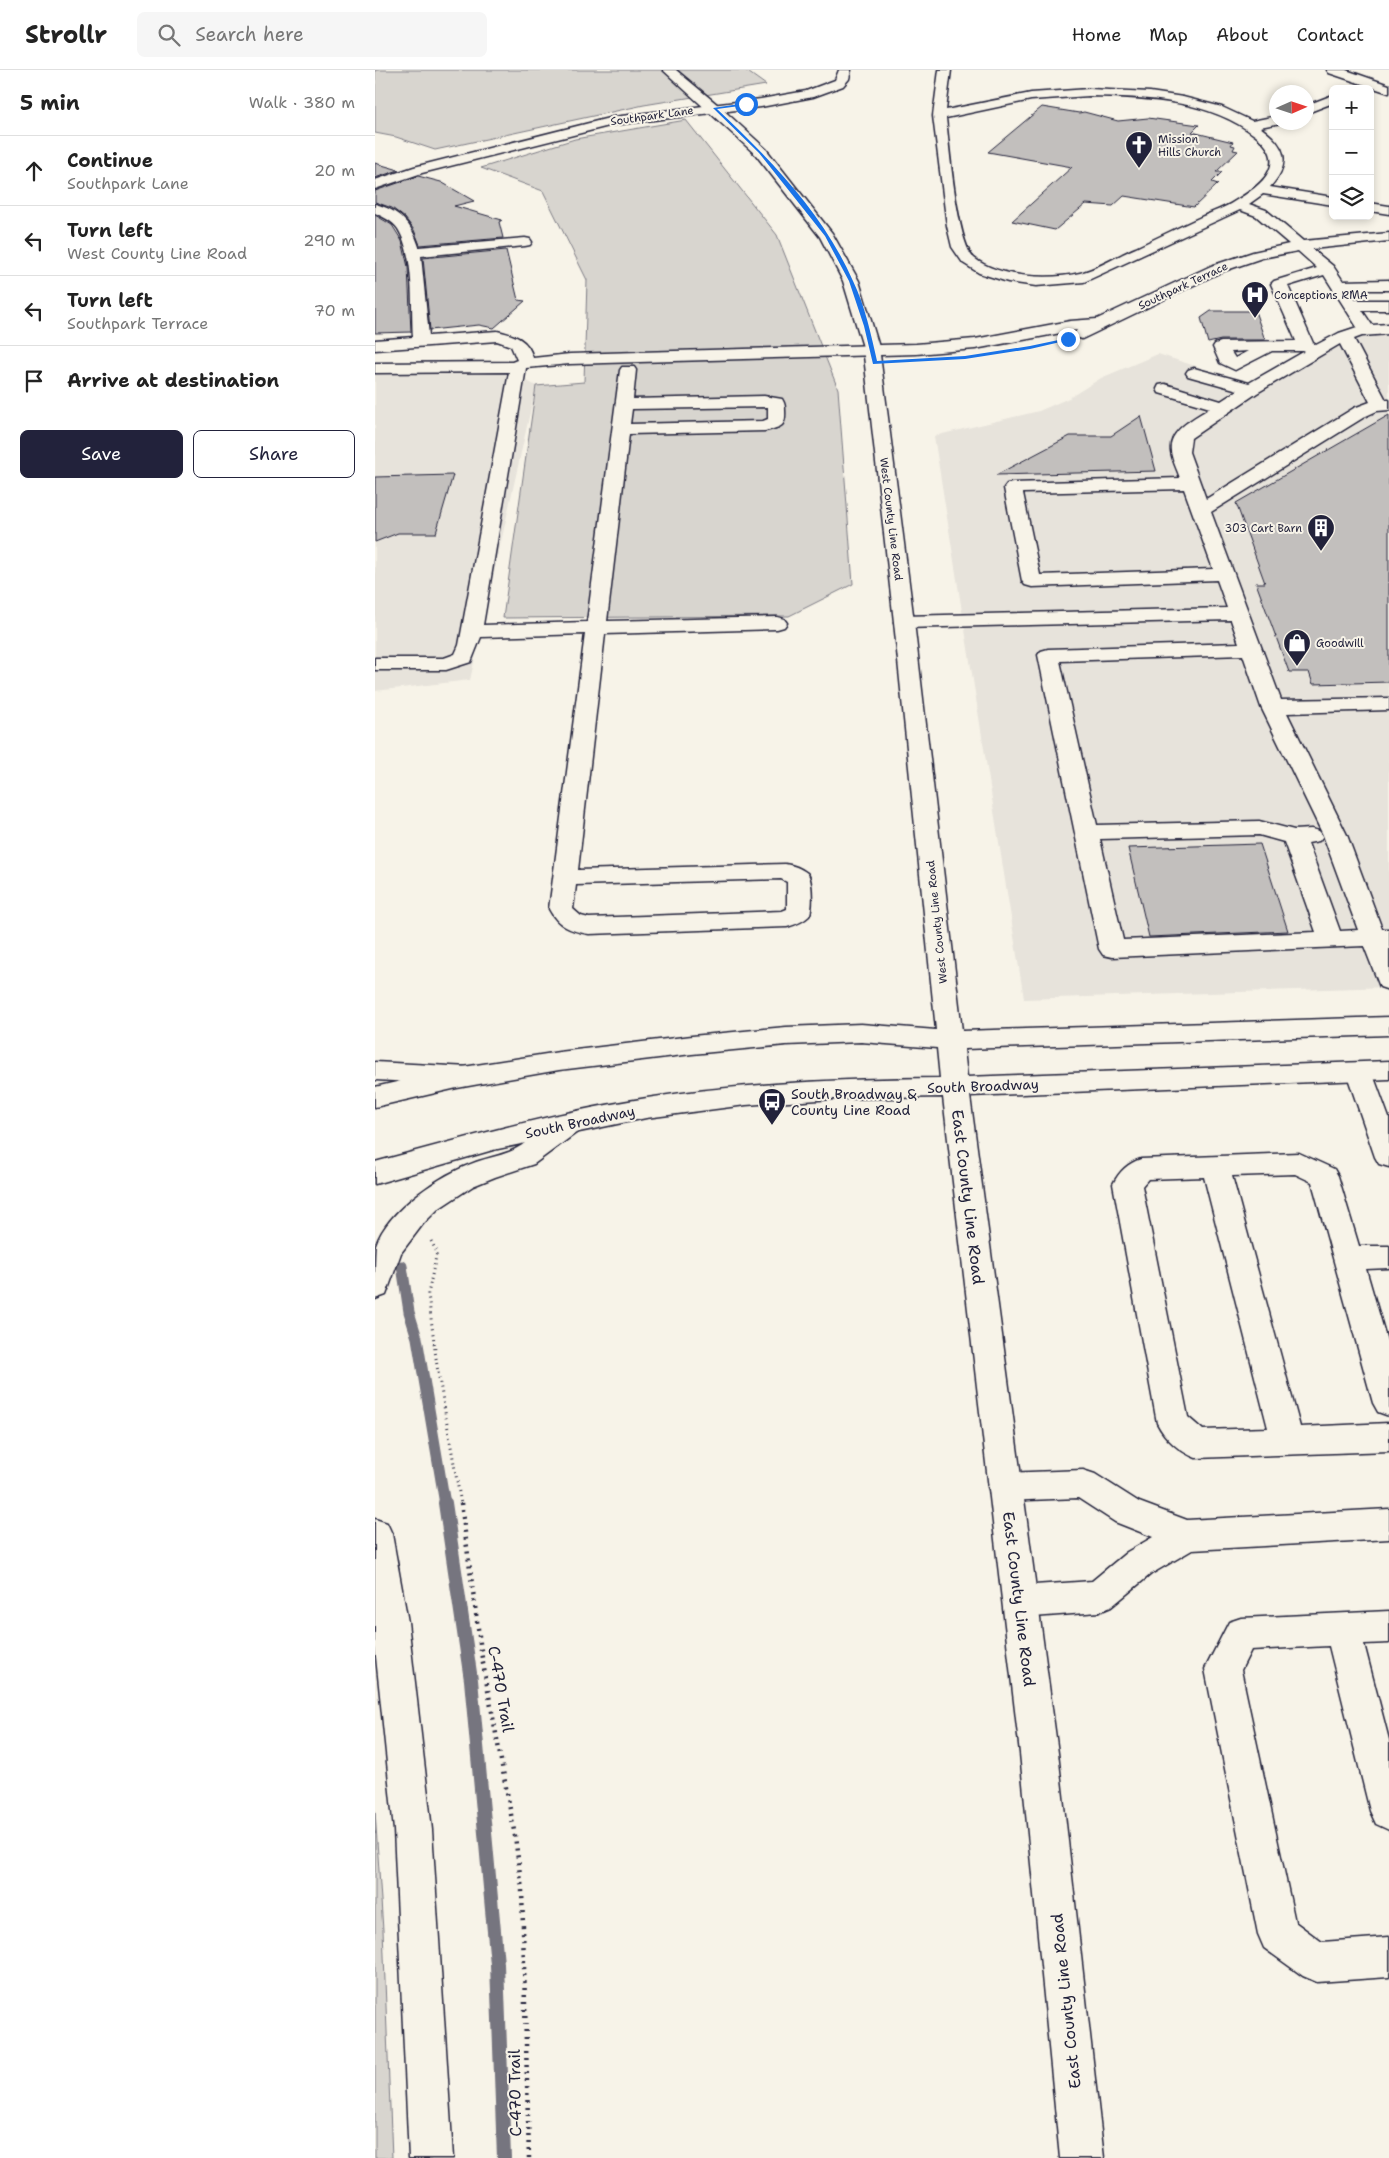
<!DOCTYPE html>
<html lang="en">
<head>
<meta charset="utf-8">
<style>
	:root { --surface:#fff; --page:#f6f6f6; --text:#222; --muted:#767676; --line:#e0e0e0; --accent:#22223b }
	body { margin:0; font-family:"Shantell Sans",sans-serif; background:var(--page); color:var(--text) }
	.controls { position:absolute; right:15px; top:15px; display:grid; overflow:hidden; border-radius:8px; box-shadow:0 2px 8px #0003 }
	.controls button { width:45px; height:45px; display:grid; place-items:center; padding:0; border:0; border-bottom:1px solid var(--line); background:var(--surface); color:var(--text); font:25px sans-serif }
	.compass { position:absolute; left:894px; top:15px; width:45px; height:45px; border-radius:50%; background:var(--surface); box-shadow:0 2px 8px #0003; rotate:87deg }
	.stop { position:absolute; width:15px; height:15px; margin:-11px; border:4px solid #1a73e8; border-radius:50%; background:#fff }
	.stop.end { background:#1a73e8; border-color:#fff; box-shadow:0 1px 5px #0008 }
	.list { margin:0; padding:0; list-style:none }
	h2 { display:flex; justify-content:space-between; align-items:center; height:65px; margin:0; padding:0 20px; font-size:21px }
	h2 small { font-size:16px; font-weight:400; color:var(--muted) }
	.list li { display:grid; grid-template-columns:32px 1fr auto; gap:15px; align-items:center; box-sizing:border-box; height:70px; padding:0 20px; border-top:1px solid var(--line) }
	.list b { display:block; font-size:19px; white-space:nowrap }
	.list p { margin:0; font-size:16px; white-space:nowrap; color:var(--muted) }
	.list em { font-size:16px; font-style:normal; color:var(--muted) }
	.actions { display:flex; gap:10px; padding:15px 20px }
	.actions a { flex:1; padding:11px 0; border:1px solid var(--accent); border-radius:8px; text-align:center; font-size:18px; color:var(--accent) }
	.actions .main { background:var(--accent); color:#fff }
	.icon { flex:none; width:28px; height:28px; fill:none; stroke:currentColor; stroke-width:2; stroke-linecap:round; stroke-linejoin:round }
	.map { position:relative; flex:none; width:1014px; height:2088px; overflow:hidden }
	header { display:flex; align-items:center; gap:30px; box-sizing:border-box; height:70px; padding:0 25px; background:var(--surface); border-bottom:1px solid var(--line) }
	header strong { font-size:24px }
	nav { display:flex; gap:28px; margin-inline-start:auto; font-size:18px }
	.search { width:350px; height:45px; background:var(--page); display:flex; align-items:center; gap:12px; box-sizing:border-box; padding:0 18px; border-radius:8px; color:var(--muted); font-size:19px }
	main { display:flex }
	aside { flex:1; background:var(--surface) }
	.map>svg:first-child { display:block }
	.built { fill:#e7e3db }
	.green { fill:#d8d5cf; stroke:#7d7c85 }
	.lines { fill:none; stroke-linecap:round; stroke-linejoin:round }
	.stream-far1 { stroke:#76747f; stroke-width:11 }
	.stream { stroke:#76747f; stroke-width:14 }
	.building { fill:#c2bfbd; stroke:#22223b }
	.minor-casing { stroke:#22223b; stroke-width:3 }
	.major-casing { stroke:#22223b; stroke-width:3 }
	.highway-casing { stroke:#22223b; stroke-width:3 }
	.path-far1 { stroke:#22223b; stroke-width:3; stroke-dasharray:1 4; stroke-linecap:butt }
	.path { stroke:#22223b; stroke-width:4.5; stroke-dasharray:2 5; stroke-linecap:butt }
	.minor { fill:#f7f3e8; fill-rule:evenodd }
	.major { fill:#f7f3e8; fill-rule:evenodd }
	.highway { fill:#f7f3e8; fill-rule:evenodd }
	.route { fill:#1a73e8 }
	.labels { text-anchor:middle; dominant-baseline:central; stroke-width:4; stroke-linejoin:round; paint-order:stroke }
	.far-street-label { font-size:11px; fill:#22223b; stroke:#f7f3e8 }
	.far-poi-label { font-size:11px; fill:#22223b; stroke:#f7f3e8; text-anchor:start }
	.street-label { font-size:14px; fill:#22223b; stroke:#f7f3e8 }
	.poi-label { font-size:14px; fill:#22223b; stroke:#f7f3e8; text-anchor:start }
	.near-street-label { font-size:16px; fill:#22223b; stroke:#f7f3e8 }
</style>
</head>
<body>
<header>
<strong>Strollr</strong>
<div class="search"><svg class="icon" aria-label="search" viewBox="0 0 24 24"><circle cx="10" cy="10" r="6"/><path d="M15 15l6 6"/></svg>Search here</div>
<nav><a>Home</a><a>Map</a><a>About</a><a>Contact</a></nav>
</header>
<main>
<aside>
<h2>5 min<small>Walk · 380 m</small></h2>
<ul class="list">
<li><svg class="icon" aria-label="ahead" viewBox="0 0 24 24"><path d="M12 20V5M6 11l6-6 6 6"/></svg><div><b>Continue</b><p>Southpark Lane</p></div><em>20 m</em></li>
<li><svg class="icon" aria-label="left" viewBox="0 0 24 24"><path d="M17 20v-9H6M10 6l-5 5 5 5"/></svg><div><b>Turn left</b><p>West County Line Road</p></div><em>290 m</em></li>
<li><svg class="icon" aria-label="left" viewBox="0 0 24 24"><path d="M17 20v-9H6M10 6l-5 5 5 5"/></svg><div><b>Turn left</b><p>Southpark Terrace</p></div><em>70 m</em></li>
<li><svg class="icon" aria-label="arrive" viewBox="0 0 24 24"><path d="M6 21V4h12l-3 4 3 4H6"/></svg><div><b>Arrive at destination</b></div></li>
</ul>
<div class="actions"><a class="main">Save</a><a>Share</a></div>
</aside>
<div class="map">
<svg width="1014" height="2088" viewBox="0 0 1014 2088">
	<rect width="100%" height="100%" fill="#f7f3e8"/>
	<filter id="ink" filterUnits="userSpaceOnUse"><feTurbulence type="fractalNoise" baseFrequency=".02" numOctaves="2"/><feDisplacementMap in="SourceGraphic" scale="10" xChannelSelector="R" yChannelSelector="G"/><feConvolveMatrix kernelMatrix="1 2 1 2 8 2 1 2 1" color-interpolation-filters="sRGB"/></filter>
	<g filter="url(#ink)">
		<!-- built -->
		<path class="built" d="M1014,259v658l-365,12 -90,-563 105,-25 30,-13 32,-20 57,-24 99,32 77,-45z
			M115,290l46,26 -66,294 -95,11v-329z"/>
		<!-- green -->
		<path class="green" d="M0,0h370l21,15 -122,20 -209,45 -39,-13 -21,-4z
			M311,50l91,115 61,154 15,195 -64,32 -286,2 33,-232 48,-4 3,-102 -44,-89 -62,-23 94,-29z
			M0,1741l8,119 9,228h-17z"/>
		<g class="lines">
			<!-- stream-far1 -->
			<path class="stream-far1" d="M27,1196l7,46 8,26 28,166"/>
			<!-- stream -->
			<path class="stream" d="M70,1433l26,177 26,284 7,194"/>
		</g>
		<!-- building -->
		<path class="building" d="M667,37l37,6 5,-1 34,9 30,-3 51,7 -7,7 41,10 -2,3 4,1 -2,4 5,1 -22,21h6l-10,10 6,2 -24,23 -70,-11 -11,10 -27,-2 -31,26 -43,-9 60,-54 -84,-15z
			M0,93l24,7 -24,8z
			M43,106l23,6 33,19 -20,5 48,14 -3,2 4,16 -83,7 -6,-15 -9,-12 -13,-10 -17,-6v-11z
			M0,145l17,10 10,16 6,26 3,65 -36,1z
			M131,180l12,50 7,1 -31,27 -15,-3 -49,5 -7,-72z
			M836,241h44l10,29h-44l-13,3 -7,-25z
			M1014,345v267l-76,2 -4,-12h-20l-33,-89h9l-29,-80z
			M766,346l15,55 -160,4 74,-39h41z
			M78,405l-17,58h-38l-23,9v-65z
			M885,774l28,87 -139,6 -21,-89z"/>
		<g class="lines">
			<defs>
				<path id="minor" d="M464,0h12l-2,9 -6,7 -30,11 -52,10 -148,18 -191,48 -47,16v-9l39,-13 199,-50 148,-18 45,-8 29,-11z
					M564,0h12l-5,40 85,-17 58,-4 61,3 33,5 39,10 30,14 25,-5v6l4,1 -21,4c25,18 33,35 10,60l63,10v8l-70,-11 -14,10 17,6 37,31 86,-8v8l-77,8 21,17 10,15 46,-1v10h-40l7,10h33v10h-27l10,15 17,-1v10l-27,2 -8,3 32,61h3v10l-12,1 -11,5 -155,96 70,188 108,-2v12l-102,3 60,122 35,94h7v61l-9,-3 -16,-41 -252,11 -9,-2 -4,-6 -61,-294 3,-4 7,-2 191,-6 -8,-23 -327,8 -7,-2 -3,-4 3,-4 7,-2 323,-8 -10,-28 -185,7 -7,-2 -3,-4 -18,-93 3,-4 6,-1 167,-5c-3,-9 -8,-18 -9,-27 -3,-21 24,-33 39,-43l-51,-15 -2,-4 2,-4 6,-1 56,17 17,-11 -50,-14 -2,-3 2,-3 6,-2 55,15 56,-32h-33l-37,19 -15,-7 -7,-16 2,-3 6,-2 75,-1 -25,-57 3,-3 43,-13 -19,-17 -36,7 -41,14 -139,67 -6,-2 -2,-3 3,-4 -102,19 -59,5 -346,10 -44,4 -43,257 104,-3 33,-252 2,-3h12l2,3 -3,29 131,-3 18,3c3,5 3,7 3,12 1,17 -5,16 -20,20l-136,3 -22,187 170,-4 7,2 3,4 -3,4 -7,2 -172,5 -27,236 207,-6c7,1 16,4 22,9 6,5 6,38 2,43 -6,6 -15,9 -22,11l-198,7c-19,-3 -31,-8 -40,-25l36,-275 -104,3 -10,25 -25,8h-71v-12h69l11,-4 4,-9 50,-273 -134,1v-10l137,-1 5,-2 -6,-14 -14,-5 -122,9v-10l38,-3c-2,-31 2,-81 -15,-108 -5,-8 -15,-12 -23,-16v-9c24,6 37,20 44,43l106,-9 5,1 2,3 -2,3 -5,1 -104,10 8,80 68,-5c18,4 31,8 36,27l37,-4 346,-10 59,-5 95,-18 27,-2 114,-53 42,-14 36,-8 -33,-28 -16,-6 -156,72 -48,4 -28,-4 -29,-9 -16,-10 -11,-16 -5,-21 -14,-110zM714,26c57,1 121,4 167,40 11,9 20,20 13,35 -6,13 -22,23 -34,30 -10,7 -23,11 -34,16 -22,10 -44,21 -65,31 -17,7 -39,21 -56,25 -30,7 -81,5 -106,-15 -17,-14 -25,-114 -28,-140l85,-18zM949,205l33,52 -18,6 -23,12 -3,-2 -25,-57zM965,274l30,58 -16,6 -148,91 -17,-47 2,-14 66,-45zM873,281l-13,7 -4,-6zM393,337v12l-5,2 -133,3 2,-15zM809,419l29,80 -173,6 -17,-82zM868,585l18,52 62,128 35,95 -18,1 -32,-88 11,-2 4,-5 -4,-5 -8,-2 -17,1 -35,-9 -162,4 -37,-164zM884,765l25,7 32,90 -193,8 -23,-101zM406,809l6,3v27l-5,2 -193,7 -8,-2 -8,-7 3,-24z
					M952,0h19l43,15v8l-60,-20z
					M958,25v8l-26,10v-8z
					M995,133l19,3v8l-19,-3z
					M984,993l10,2 3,7 17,46v49l-10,-3 -4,-7 -29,-85 3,-7z
					M924,1083l35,16 4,7 21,70h30v22l-23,1 23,79v68l-11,-4 -5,-9 -61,-221 -17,-8 -63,2 68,251 89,-4v28l-193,7c-16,-6 -31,-19 -39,-35l-44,-239c6,-12 15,-21 28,-25zM829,1107l64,251 -65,2 -15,-13 -46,-231 6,-7z
					M708,1400l12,4 44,28 48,18 202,-11v30l-197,11 -41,24 -40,33 -12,5 -79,6 -12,-5 -5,-11 5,-11 12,-5 72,-5 35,-29 26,-15 -38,-15 -37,-24 -73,3 -12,-4 -5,-10 5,-10 12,-4z
					M1014,1541v32l-25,1 25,96v90l-13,-6 -6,-13 -41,-165 -78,4 -10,20 54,252 27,20 67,-5v40l-72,5 -14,-6 -39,-28 -6,-14 -53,-265 24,-47 12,-4z"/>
				<path id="major" d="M288,0h13l42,35 48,44 66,84 27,48 20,66 35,275 48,409 427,-14v18l-425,14 3,28 422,-16v18l-419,17 88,657 46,405h-44l-40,-405 -77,-656 -110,2 -87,6 -100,13 -153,32 -118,34v-22c90,-24 180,-50 272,-64 98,-15 195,-19 293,-20l-3,-30 -76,-6 -75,3 -94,9 -133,16 -102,18 -82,19v-20l82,-19 102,-16 133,-16 94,-9 75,-3 75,6 -42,-408 -31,-275 -20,-66 -23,-44 -64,-82z"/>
				<path id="highway" d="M0,992l94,5 10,2 3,7 -3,7 -10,2 -94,-5z
					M195,1043l10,3 4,7 -4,7 -46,34 -39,13 -22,9 -35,23 -15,15 -22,29 -15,42 -11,4c0,-13 0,-43 1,-54 12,-36 66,-71 100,-83 11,-4 23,-6 33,-10 23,-9 38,-32 61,-39z
					M0,1449l12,4 5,11 16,88 24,208 21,328h-44l-15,-328 -19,-183z"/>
			</defs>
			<!-- minor casing -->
			<use href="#minor" class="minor-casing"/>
			<!-- major casing -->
			<use href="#major" class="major-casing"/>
			<!-- highway casing -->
			<use href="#highway" class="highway-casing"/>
			<!-- path-far1 -->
			<path class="path-far1" d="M56,1171l6,11 -9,42 9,72 24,138"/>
			<!-- path -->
			<path class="path" d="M86,1433l21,155 33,178 7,54 7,268"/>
			<!-- minor -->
			<use href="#minor" class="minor"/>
			<!-- major -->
			<use href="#major" class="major"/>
			<!-- highway -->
			<use href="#highway" class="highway"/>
		</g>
	</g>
	<!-- route -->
	<path class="route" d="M371,33l1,2 -30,4c53,50 106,104 136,172 12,25 18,53 24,80l88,-5 65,-10 38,-8 1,2 -39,9 -65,10 -92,5 -9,-38 -15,-45 -24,-45 -66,-83 -46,-45z"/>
	<!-- icons -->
	<defs>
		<symbol id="church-pin" viewBox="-11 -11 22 30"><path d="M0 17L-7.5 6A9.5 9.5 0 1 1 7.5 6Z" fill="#22223b" stroke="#f7f3e8"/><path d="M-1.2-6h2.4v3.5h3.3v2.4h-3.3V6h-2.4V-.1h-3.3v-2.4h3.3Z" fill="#fff"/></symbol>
		<symbol id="hospital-pin" viewBox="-11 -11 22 30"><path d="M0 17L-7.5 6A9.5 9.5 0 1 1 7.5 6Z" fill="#22223b" stroke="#f7f3e8"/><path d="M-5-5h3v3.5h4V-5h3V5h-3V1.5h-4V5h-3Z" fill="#fff"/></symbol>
		<symbol id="building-pin" viewBox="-11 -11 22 30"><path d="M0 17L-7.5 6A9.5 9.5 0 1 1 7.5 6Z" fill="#22223b" stroke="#f7f3e8"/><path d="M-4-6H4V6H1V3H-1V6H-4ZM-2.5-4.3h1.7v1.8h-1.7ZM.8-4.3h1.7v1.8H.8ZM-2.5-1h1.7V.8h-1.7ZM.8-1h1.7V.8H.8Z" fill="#fff"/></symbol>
		<symbol id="shop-pin" viewBox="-11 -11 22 30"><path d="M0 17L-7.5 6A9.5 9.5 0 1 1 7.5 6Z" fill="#22223b" stroke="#f7f3e8"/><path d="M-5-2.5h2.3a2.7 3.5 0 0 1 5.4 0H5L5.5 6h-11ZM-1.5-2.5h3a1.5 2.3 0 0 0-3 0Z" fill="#fff"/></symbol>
		<symbol id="bus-pin" viewBox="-11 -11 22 30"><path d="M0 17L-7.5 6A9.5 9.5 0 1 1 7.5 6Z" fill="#22223b" stroke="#f7f3e8"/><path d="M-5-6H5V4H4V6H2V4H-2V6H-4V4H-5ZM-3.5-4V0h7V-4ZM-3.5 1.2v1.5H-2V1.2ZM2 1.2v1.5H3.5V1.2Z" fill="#fff"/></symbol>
	</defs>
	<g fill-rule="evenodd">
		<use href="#church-pin" x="748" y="59" width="32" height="43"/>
		<use href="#hospital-pin" x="864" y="209" width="32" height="43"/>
		<use href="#building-pin" x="930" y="442" width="32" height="43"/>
		<use href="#shop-pin" x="906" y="557" width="32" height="43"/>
		<use href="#bus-pin" x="381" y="1016" width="32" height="43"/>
	</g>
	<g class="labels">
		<!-- far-street labels -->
		<g class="far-street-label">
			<text transform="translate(277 46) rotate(-8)">Southpark Lane</text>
			<text transform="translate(808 216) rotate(-25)">Southpark Terrace</text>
			<text transform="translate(516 449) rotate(83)">West County Line Road</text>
			<text transform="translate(562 852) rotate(-96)">West County Line Road</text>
		</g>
		<!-- far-poi labels -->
		<g class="far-poi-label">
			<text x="783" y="69">Mission<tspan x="783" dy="13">Hills Church</tspan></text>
			<text x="899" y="225">Conceptions RMA</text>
			<text x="927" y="458" text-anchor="end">303 Cart Barn</text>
			<text x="941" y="573">Goodwill</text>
		</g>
		<!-- street labels -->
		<g class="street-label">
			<text transform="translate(608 1016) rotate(-2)">South Broadway</text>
			<text transform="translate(205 1052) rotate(-12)">South Broadway</text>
		</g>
		<!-- poi labels -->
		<g class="poi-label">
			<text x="416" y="1024">South Broadway &amp;<tspan x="416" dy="16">County Line Road</tspan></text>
		</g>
		<!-- near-street labels -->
		<g class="near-street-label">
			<text transform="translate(593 1127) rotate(83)">East County Line Road</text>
			<text transform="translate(644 1529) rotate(83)">East County Line Road</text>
			<text transform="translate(126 1619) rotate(80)">C-470 Trail</text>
			<text transform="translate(691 1931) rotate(-96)">East County Line Road</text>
			<text transform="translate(140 2023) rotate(-91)">C-470 Trail</text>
		</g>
	</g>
</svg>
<div class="controls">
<button>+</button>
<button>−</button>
<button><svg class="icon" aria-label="layers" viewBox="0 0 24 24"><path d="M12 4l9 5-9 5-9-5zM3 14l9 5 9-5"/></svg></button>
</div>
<svg class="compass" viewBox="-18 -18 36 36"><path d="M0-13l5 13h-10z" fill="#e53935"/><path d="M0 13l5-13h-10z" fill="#767676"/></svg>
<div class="stop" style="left:371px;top:34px"></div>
<div class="stop end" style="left:693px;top:269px"></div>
</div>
</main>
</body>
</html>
